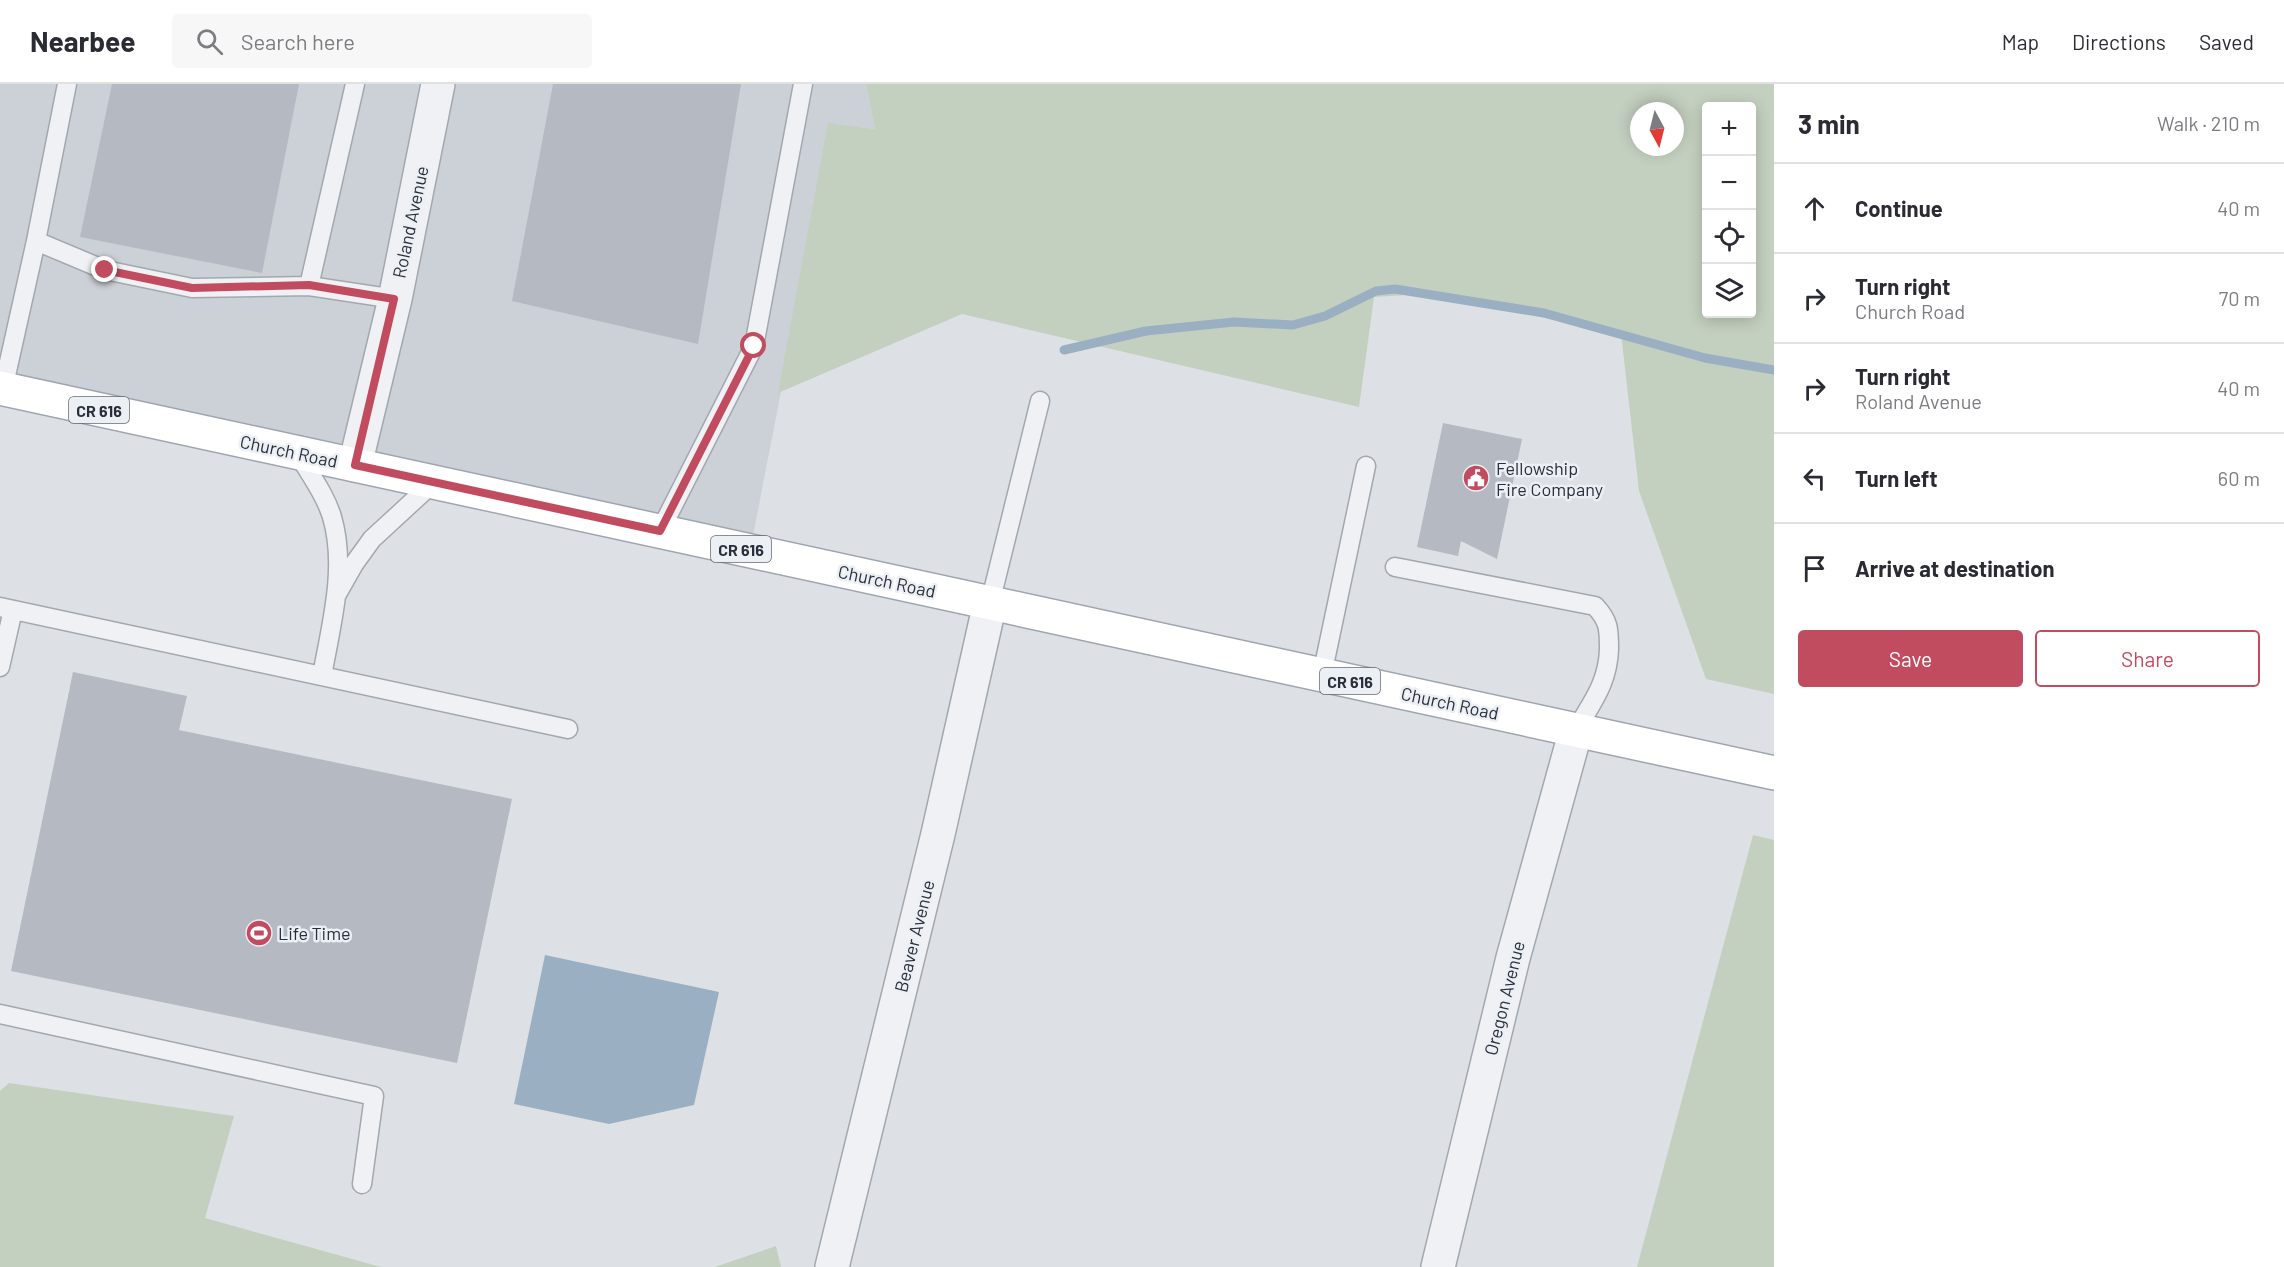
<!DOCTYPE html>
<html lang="en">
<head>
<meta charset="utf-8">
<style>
	:root { --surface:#fff; --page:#f7f7f7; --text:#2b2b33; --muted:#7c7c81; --line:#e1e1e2; --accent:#c14c5f }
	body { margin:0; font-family:Barlow,sans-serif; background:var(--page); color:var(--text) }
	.controls { position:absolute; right:18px; top:18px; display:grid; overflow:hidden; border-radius:6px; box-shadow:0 3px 15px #0003 }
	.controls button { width:54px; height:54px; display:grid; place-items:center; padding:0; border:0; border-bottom:2px solid var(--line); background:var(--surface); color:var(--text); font:30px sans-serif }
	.compass { position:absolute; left:1630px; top:18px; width:54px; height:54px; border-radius:50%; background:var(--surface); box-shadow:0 3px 15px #0003; rotate:173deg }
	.stop { position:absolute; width:18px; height:18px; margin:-14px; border:4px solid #c14c5f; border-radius:50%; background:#fff }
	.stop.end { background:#c14c5f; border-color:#fff; box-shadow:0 2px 6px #0008 }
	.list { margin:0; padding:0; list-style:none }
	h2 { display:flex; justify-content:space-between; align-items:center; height:78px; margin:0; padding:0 24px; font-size:26px }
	h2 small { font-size:20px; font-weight:400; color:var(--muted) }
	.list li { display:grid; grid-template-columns:39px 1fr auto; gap:18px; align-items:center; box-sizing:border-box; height:90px; padding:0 24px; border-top:2px solid var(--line) }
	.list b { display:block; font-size:22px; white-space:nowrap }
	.list p { margin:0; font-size:20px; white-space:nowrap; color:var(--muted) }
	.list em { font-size:20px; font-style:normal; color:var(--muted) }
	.actions { display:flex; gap:12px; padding:18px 24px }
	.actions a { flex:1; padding:14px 0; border:2px solid var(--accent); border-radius:6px; text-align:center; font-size:21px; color:var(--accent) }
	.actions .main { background:var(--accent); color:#fff }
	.icon { flex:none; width:33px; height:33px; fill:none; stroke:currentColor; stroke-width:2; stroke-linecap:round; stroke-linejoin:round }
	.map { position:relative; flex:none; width:1774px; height:1183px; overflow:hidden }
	header { display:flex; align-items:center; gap:36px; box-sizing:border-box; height:84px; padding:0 30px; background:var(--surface); border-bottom:2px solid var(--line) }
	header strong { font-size:28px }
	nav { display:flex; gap:33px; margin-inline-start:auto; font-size:21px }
	.search { width:420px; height:54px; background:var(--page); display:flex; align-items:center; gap:15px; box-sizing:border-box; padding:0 21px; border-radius:6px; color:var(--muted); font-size:22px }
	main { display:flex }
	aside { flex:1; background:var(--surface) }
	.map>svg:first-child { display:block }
	.built { fill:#ccd0d7 }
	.green { fill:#c3cfbf; fill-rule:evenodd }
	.water { fill:#9bafc3 }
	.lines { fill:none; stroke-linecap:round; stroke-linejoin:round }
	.stream { stroke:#9bafc3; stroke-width:9 }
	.building { fill:#b5bac2 }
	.service-casing { stroke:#a3a8af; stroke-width:21 }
	.minor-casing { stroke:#a3a8af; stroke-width:36 }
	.primary-casing { stroke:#9ea5b0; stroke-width:36 }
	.service { stroke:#f0f1f4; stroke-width:18 }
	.minor { stroke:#f0f1f4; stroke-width:33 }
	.primary { stroke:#fff; stroke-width:33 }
	.route { stroke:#c14c5f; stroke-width:8 }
	.labels { text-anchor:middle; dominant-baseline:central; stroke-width:5; stroke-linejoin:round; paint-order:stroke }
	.shield { fill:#ecf0f4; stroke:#636972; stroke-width:1.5 }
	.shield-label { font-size:16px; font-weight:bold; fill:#282f3b }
	.street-label { font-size:18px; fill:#282f3b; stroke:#ecf0f4 }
	.poi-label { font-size:18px; fill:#282f3b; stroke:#ecf0f4; text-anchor:start }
</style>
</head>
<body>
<header>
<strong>Nearbee</strong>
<div class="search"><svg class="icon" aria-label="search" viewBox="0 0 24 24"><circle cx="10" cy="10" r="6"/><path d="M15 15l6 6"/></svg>Search here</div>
<nav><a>Map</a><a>Directions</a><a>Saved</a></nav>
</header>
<main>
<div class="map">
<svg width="1774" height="1183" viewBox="0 0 1774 1183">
	<rect width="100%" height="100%" fill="#dde1e6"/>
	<!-- built -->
	<path class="built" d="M0,0h866l9,45 -42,-5 -83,427 -750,-163z"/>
	<!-- green -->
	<path class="green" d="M866,0h908v610l-68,-15 -67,-188 -18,-158 -197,-39 -50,3 -15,110 -397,-93 -184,79 50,-270 47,6zM1752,22v208h-46v-208zM1639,27h36v36h-36z
		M1753,751l21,5v427h-137z
		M9,999l225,33 -29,102 176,49h-381v-176z
		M776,1162l5,21h-66z"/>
	<!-- water -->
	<path class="water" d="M545,871l174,37 -25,113 -85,19 -95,-20z"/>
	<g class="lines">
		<!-- stream -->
		<path class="stream" d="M1064,266l82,-19 88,-9 59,3 32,-9 51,-25 19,-2 149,24 161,45 69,12"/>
	</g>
	<!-- building -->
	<path class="building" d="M112,0h187l-37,189 -182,-36z
		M553,0h188l-43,260 -186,-43z
		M1443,339l79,16 -25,120 -36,-18 -3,15 -41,-9z
		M73,588l114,24 -8,34 333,69 -55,264 -446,-92z"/>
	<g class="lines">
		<defs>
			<path id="service" d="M67,0l-31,157 69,29 87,18 117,-2 86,13
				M309,202l46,-202
				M3,305l33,-148
				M297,368c12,21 28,42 35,65 15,51 -1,108 -10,159
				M660,447l94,-185 49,-262
				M1395,483l200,39c14,15 14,23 14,43 -1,34 -17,53 -33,81
				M337,510l17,-30 18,-25 62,-57
				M990,519l50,-202
				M0,523l568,122
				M0,583l13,-57
				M1322,591l44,-209
				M0,930l374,82 -12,88"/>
			<path id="minor" d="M355,381l40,-166 43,-215
				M832,1183l106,-433 52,-231
				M1438,1183l75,-309 63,-228"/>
			<path id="primary" d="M0,304l1774,385"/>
		</defs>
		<!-- service casing -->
		<use href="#service" class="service-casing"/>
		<!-- minor casing -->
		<use href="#minor" class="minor-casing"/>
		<!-- primary casing -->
		<use href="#primary" class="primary-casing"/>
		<!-- service -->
		<use href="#service" class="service"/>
		<!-- minor -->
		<use href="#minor" class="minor"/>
		<!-- primary -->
		<use href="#primary" class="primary"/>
	</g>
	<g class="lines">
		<!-- route -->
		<path class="route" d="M105,186l87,18 117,-3 85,14 -39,166 305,66 94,-185"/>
	</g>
	<!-- icons -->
	<defs>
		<symbol id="civic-disc" viewBox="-11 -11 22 22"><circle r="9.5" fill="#c14c5f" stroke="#ecf0f4"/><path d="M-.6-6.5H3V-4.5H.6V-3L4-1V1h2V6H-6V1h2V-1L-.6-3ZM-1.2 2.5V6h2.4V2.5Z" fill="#fff"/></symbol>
		<symbol id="stadium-disc" viewBox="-11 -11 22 22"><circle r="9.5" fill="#c14c5f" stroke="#ecf0f4"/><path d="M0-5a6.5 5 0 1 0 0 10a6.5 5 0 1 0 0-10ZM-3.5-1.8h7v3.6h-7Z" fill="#fff"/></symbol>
	</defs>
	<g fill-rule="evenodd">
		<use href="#civic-disc" x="1461" y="379" width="30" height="30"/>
		<use href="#stadium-disc" x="244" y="834" width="30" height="30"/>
	</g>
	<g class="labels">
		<!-- shield labels -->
		<g class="shield">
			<rect x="69" y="313" width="60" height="26" rx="4.5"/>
			<rect x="711" y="452" width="60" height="26" rx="4.5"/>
			<rect x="1320" y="584" width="60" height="26" rx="4.5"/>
		</g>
		<g class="shield-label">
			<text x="99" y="326">CR 616</text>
			<text x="741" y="465">CR 616</text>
			<text x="1350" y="597">CR 616</text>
		</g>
		<!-- street labels -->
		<g class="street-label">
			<text transform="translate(410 138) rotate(-78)">Roland Avenue</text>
			<text transform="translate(289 367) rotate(12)">Church Road</text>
			<text transform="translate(887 497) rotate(12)">Church Road</text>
			<text transform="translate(1450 619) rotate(12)">Church Road</text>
			<text transform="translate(914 852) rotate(-76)">Beaver Avenue</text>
			<text transform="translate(1504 914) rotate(-76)">Oregon Avenue</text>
		</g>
		<!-- poi labels -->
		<g class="poi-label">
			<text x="1496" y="384">Fellowship<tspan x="1496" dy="21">Fire Company</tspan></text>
			<text x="278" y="849">Life Time</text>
		</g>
	</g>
</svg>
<div class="controls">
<button>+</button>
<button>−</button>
<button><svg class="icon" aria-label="locate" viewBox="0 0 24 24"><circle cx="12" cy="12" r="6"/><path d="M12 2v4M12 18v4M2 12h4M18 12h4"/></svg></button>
<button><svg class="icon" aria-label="layers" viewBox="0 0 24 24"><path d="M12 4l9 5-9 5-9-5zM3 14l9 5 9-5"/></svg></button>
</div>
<svg class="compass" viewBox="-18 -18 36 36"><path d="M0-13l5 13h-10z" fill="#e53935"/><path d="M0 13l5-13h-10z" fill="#7c7c81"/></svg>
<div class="stop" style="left:754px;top:262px"></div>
<div class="stop end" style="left:105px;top:186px"></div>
</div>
<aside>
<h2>3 min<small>Walk · 210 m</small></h2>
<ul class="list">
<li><svg class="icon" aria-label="ahead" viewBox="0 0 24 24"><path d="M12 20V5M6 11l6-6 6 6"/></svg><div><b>Continue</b></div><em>40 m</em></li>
<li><svg class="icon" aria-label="right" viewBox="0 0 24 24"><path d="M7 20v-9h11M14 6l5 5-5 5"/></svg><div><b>Turn right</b><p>Church Road</p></div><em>70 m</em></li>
<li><svg class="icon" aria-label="right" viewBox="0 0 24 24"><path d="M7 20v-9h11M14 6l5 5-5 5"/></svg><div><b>Turn right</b><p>Roland Avenue</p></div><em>40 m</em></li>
<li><svg class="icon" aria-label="left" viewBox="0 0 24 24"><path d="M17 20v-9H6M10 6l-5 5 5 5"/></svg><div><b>Turn left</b></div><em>60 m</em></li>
<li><svg class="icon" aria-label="arrive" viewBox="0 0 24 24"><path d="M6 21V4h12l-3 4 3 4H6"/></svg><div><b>Arrive at destination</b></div></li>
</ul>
<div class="actions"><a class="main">Save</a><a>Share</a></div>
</aside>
</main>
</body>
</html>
